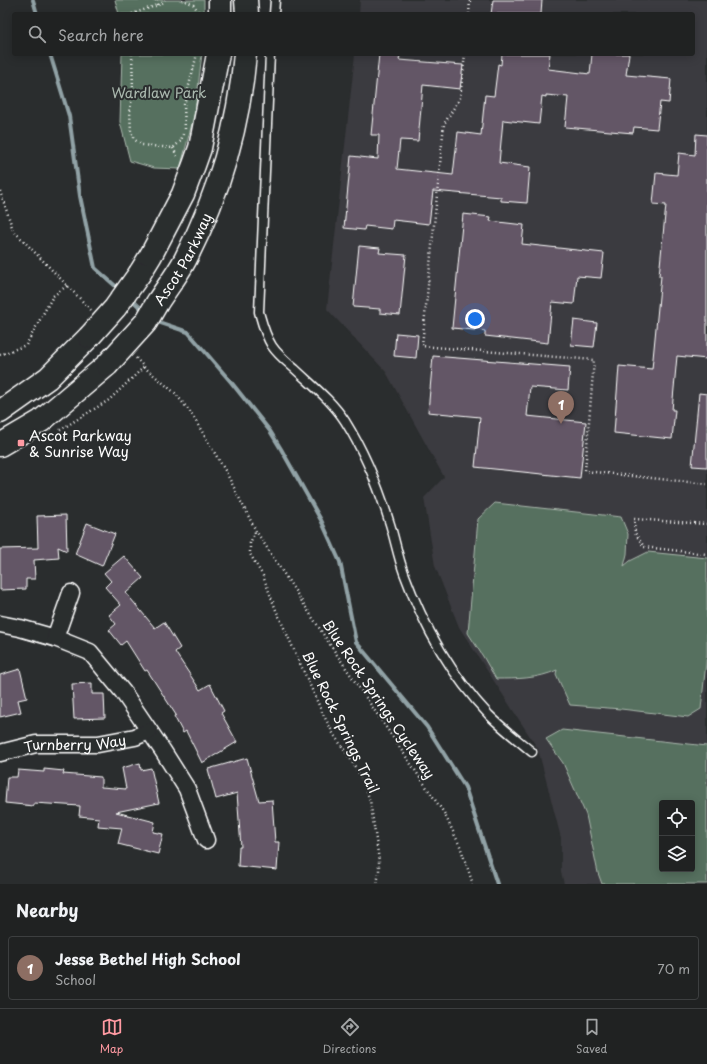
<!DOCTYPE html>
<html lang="en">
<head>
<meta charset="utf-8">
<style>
	:root { --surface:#202222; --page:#282a2a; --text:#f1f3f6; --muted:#a2a4a5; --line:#3d3f40; --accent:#ff9aa2 }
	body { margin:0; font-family:"Playpen Sans",sans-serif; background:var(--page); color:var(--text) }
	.controls { position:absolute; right:12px; bottom:12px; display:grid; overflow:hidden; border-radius:4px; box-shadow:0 2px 10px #0003 }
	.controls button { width:36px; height:36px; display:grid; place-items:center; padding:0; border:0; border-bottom:1px solid var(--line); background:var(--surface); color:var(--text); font:20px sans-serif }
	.you { position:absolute; left:475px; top:319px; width:14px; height:14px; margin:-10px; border:3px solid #fff; border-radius:50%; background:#1a73e8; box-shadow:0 0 0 6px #1a73e833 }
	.badge { display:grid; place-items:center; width:26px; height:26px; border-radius:50%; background:var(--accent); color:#fff; font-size:13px; font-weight:700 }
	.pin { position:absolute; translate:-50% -33px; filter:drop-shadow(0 1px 2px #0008) }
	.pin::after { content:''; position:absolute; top:21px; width:14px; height:12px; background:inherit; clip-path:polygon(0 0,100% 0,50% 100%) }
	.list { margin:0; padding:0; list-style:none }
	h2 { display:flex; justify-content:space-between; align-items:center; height:52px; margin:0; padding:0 16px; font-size:17px }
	h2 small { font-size:13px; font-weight:400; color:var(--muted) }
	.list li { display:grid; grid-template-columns:26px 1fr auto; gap:12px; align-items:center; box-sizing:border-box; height:64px; margin:0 8px 8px; padding:0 8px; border:1px solid var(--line); border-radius:4px }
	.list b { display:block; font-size:15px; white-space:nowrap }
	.list p { margin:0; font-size:13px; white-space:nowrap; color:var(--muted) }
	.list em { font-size:13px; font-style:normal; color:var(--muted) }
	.icon { flex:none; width:22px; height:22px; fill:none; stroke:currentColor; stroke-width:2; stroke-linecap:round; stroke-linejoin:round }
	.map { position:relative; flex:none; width:707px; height:884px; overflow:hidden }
	.search { position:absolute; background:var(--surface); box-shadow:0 2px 10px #0003; left:12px; right:12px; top:12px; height:44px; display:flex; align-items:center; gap:10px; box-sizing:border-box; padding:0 14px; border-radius:4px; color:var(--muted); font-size:15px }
	.sheet { height:124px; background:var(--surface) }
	nav { display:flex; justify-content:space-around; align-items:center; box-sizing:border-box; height:56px; border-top:1px solid var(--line); background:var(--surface); font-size:11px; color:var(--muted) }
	nav a { display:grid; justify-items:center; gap:2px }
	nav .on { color:var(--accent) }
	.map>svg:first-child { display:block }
	.built { fill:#3b3a3f; fill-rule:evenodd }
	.green { fill:#56705e; stroke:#aab8ae; fill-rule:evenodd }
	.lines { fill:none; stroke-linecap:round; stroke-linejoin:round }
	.stream { stroke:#91a2a6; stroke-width:4 }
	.building { fill:#635766; stroke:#fff }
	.lane-casing { stroke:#fff; stroke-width:11 }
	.street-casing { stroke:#fff; stroke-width:19 }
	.secondary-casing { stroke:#fff; stroke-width:25 }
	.path { stroke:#fff; stroke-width:2.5; stroke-dasharray:1 3; stroke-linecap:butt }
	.lane { stroke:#2a2d2e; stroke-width:8 }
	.street { stroke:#2a2d2e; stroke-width:16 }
	.secondary { stroke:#2a2d2e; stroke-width:22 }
	.secondary-bridge-casing { stroke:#fff; stroke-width:25; stroke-linecap:butt }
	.secondary-bridge { stroke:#2a2d2e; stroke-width:22 }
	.poi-dot { fill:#ff9aa2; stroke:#2a2d2e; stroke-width:1.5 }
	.labels { text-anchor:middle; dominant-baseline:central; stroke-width:4; stroke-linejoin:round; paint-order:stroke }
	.park-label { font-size:14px; fill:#aab8ae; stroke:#2a2d2e }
	.street-label { font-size:14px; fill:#fff; stroke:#2a2d2e }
	.poi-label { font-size:14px; fill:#fff; stroke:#2a2d2e; text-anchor:start }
</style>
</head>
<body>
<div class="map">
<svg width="707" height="884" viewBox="0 0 707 884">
	<rect width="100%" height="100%" fill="#2a2d2e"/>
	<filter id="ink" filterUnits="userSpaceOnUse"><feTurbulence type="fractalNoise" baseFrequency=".025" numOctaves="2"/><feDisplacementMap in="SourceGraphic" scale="8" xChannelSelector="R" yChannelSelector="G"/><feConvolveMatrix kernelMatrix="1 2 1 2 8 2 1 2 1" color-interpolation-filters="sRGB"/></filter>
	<g filter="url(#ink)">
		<!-- built -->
		<path class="built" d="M360,0h347v884h-143l-3,-12v-34l-23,-89 -79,-122 -24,-61 -11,-68 20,-21 -58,-105 -59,-63 28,-255h338v-40h-334zM662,803h30v66h-30z"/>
		<!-- green -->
		<path class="green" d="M115,0h89v14h-85z
			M122,54h80l-7,58 -15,57 -26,-1 -24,-7 -10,-39z
			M495,503l126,14 7,17 -1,20 -3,12 6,-5 18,-9 59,6v95l-6,56 -13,8 -67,-8 -51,-4 -14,-31 1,-4c-19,9 -41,9 -61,9l-12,-21 -16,-25 10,-114z
			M562,730l145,16v138h-105l-4,-11 -12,-58 -23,-52 -17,-24zM662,803h30v66h-30z"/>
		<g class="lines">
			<!-- stream -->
			<path class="stream" d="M33,0l4,14
				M50,54l19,62 11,80 15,72 25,22
				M130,298l14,13
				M155,321l33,11 43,50 39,49 11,18 40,71 19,42 16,80 71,85 38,60 32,97"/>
		</g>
		<!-- building -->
		<path class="building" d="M493,0h49l-1,14h-50z
			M379,54l21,2 -1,4 64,5 -3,24 -37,-4 -5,56 -18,-1 -3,29 56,6 5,-43 23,3 4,-40 9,1 4,-32 3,1 1,-11h48l-2,15 42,5 2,-20h37l-3,21 45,4 -2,24 -9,-1 -3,27 -23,-2 -1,6 -68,-6 3,-30 -22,-2v2l-4,-1 -3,28 -36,-4 -4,43 31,4 -3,36 -26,-2v-4l-68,-6 -4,33 -36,-4 -1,9 -27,-3 -1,4 -20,-2 7,-72 27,3 1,-24h-8z
			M696,134l11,1v224l-30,-3 -5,54h3l-3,29 -58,-6 5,-67 33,3 9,-93h-2l7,-71 -13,-1 3,-31 21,2 2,-22 16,2z
			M463,214l28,3 -1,4 34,4 -2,19 82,9 -3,25 -24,-2 -3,28 -22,-2 -4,41 -63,-7v-5l-33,-3z
			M359,246l21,2 -1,5 27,2 -6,60 -20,-2v-4l-27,-2z
			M574,320l23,3 -3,24 -23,-2z
			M396,333l22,2 -2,23 -22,-2z
			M433,356l137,11 -2,23 -38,-3 -3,29 59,6 -6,56 -105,-11 5,-50 -52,-5z
			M699,393l8,1v73l-15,-1z
			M66,515l1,36 -9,-4 1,11 -25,2 1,19h-9v10l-26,1v-41l38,-1 -1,-32z
			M87,523l28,11 -13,32 -27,-12z
			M124,556l19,22 -17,15 29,35 9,-6 16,26 -5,4 25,38 10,-6 14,27 -3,2 16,29 -35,21 -16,-32 -3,2 -9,-17 2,-1 -29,-45 -2,1 -19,-30 -5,4 -12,-15 7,-6 -7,-9 12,-10 -16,-18 6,-6 -7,-8z
			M20,669l7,29 -9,2 3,12 -21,5v-42z
			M92,683v11h12l1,24 -31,1 -2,-35z
			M247,758l12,43 13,-1 3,42h4l-2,28 -39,-4 1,-19h2l-4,-54 -21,6 -8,-30z
			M140,763l1,7 10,-2 8,35 -43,9 39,10 -2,10 10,2 -5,20 -40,-10 4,-16 -24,-2 1,-8 -20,-2 1,-10 -46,-3v3l-29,-3 2,-26h10l1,-7 26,2v-3l20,2 -1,3 38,3v10l25,2 -4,-21z"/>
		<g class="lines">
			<defs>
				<path id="lane" d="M274,14l1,-14
					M270,54l-11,258c3,11 6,23 13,34 6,9 15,16 23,23 18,17 37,32 50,52 20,32 34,67 45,103 5,16 8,33 14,49 19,52 47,102 85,142 13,13 29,25 43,37"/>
				<g id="street">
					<path d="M0,624l20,4 35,10 35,14 33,40 40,59 24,38 19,51"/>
					<path d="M55,638l16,-45"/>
					<path id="s1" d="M0,753l36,-9h62l37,-7 14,-6"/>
				</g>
				<g id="secondary">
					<path d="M220,0v14"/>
					<path d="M246,0l1,14"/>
					<path d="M140,273l11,-18 32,-61 11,-29 6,-17 18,-94"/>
					<path id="s2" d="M157,303c9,-14 20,-28 28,-43 33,-64 54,-134 60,-206"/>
					<path d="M0,412l48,-34 41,-41"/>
					<path d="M0,445l41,-24 66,-56"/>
				</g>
			</defs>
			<!-- lane casing -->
			<use href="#lane" class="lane-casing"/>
			<!-- street casing -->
			<use href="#street" class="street-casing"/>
			<!-- secondary casing -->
			<use href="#secondary" class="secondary-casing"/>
			<!-- path -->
			<path class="path" d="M156,0l1,5
				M182,0l11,4 7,10
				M132,14l29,-10 4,-4
				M469,14l1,-14
				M132,54l1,35 -3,22 1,21 4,8 7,5 31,3 8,-7 2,-7
				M465,54l-5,44 -16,26 -22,222 172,14 -9,111 122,13
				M185,129l-1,-24 13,-51
				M173,148l5,10
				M0,191l13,39 78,80
				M0,355l26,-10 27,-49 15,-11
				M136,358l8,9 31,26 16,20 35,59 30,59 75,115 113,167 16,33 13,38
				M60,430l49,-30 35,-33
				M707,524l-73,-5 1,14 9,14 63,7
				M255,532l-5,11v11l13,22 13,34 46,102 12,23 16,23 11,19 9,23 9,60v12l-2,12"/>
			<!-- lane -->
			<use href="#lane" class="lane"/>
			<!-- street -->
			<use href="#street" class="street"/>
			<!-- secondary -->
			<use href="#secondary" class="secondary"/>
			<defs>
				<path id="secondary-bridge" d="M89,337l26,-29 25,-35
					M107,365l39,-43 11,-19"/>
			</defs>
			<!-- secondary-bridge casing -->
			<use href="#secondary-bridge" class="secondary-bridge-casing"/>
			<!-- secondary-bridge -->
			<use href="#secondary-bridge" class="secondary-bridge"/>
		</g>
	</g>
	<!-- markers -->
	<rect class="poi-dot" x="17" y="439" width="8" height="8" rx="2"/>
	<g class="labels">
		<!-- park labels -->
		<g class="park-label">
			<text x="159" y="92">Wardlaw Park</text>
		</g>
		<!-- street labels -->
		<g class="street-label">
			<text stroke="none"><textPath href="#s2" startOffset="51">Ascot Parkway</textPath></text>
			<text transform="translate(379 699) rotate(56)">Blue Rock Springs Cycleway</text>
			<text transform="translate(341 722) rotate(64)">Blue Rock Springs Trail</text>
			<text stroke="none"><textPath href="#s1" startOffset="76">Turnberry Way</textPath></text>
		</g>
		<!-- poi labels -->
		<g class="poi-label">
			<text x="29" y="435">Ascot Parkway<tspan x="29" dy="16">&amp; Sunrise Way</tspan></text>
		</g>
	</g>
</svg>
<div class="controls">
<button><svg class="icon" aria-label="locate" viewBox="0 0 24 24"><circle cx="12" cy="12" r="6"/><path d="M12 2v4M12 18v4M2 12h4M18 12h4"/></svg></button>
<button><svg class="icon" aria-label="layers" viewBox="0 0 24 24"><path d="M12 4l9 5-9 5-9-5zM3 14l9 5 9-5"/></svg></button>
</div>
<div class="you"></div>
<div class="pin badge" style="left:561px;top:424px;background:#8d6e63">1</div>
<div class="search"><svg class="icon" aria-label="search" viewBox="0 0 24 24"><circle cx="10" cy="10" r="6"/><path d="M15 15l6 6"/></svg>Search here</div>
</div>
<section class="sheet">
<h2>Nearby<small></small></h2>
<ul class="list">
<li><span class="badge" style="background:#8d6e63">1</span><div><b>Jesse Bethel High School</b><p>School</p></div><em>70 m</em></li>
</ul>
</section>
<nav>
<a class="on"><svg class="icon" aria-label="map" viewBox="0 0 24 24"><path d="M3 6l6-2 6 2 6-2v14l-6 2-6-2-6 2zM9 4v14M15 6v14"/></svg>Map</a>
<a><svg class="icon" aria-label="directions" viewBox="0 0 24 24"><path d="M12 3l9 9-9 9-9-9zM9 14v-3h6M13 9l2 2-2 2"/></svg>Directions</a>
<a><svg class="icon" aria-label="saved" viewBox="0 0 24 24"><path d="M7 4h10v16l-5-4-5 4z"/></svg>Saved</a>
</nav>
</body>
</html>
